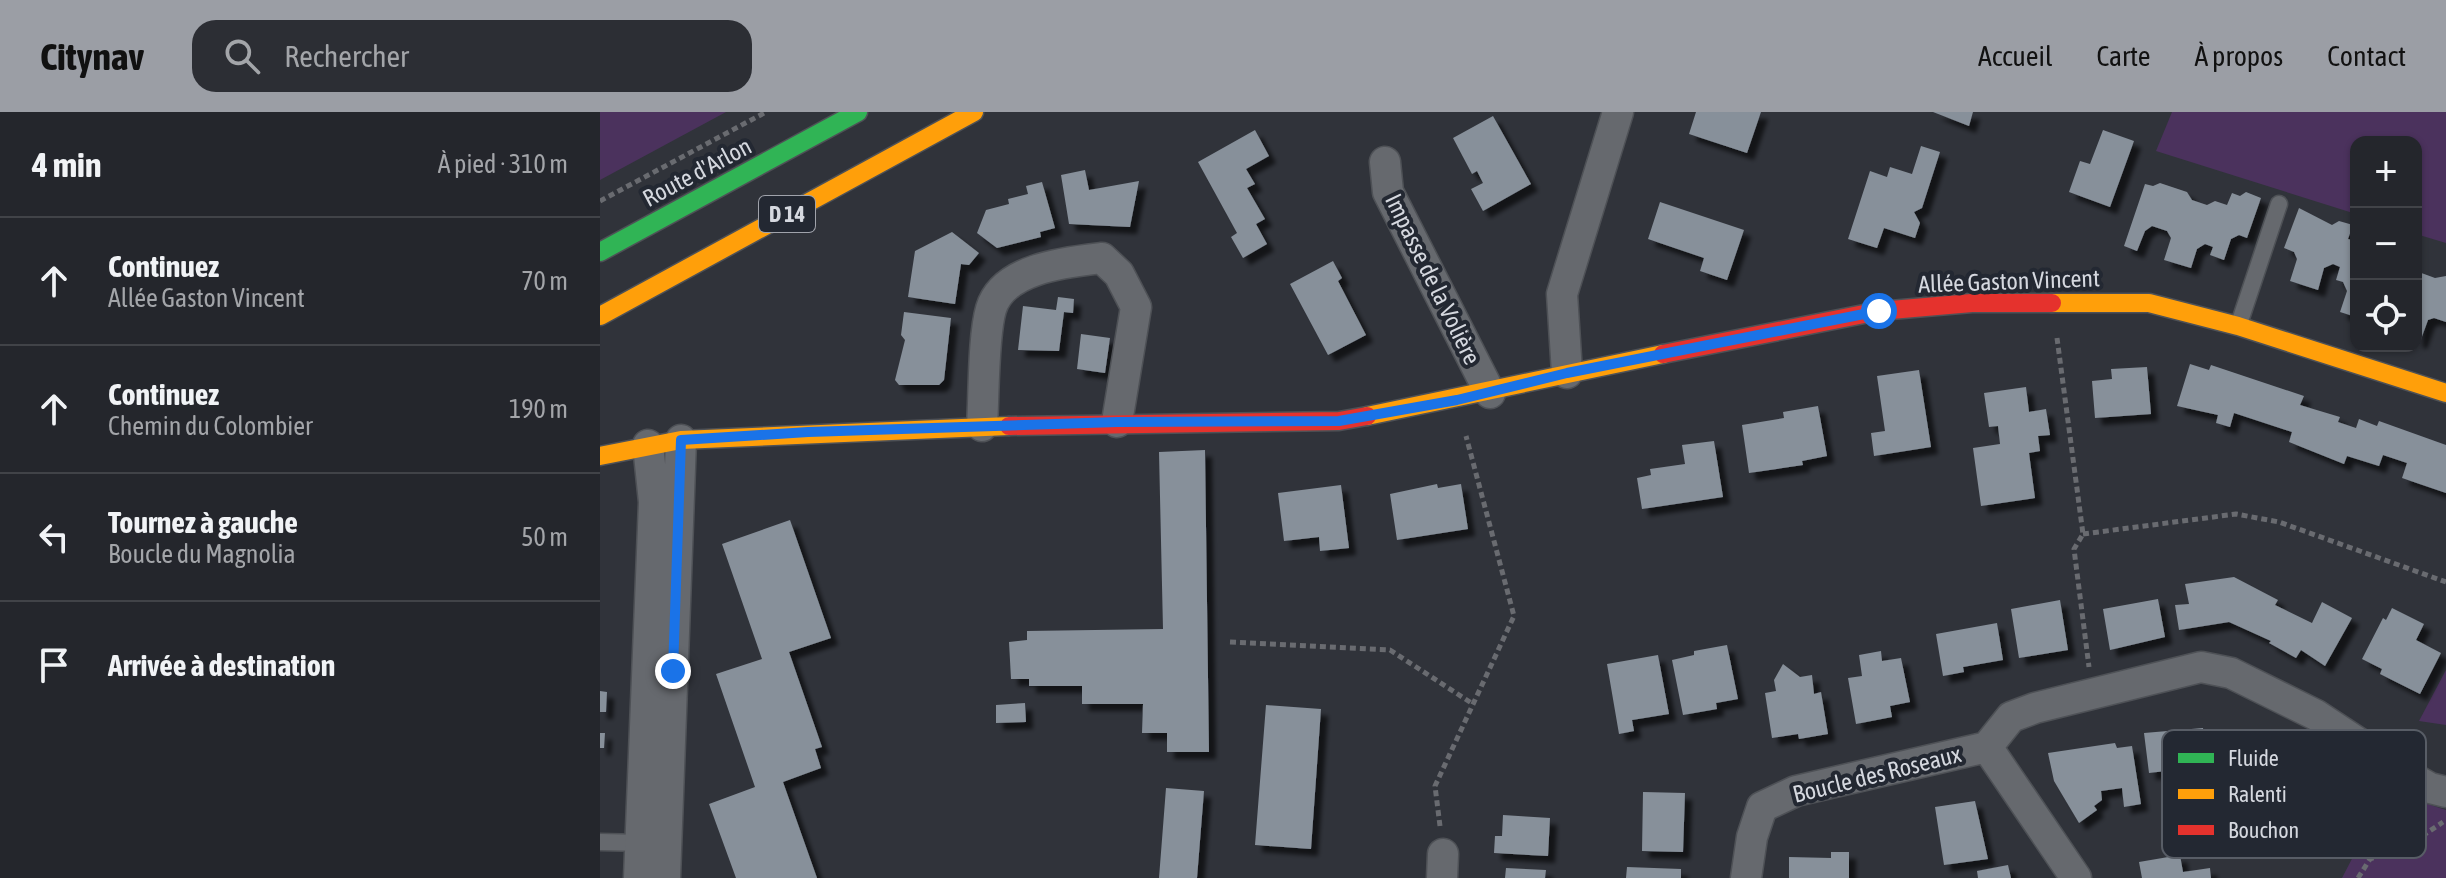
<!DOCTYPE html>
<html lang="fr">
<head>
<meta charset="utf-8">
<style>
	:root { --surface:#24262c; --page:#2c2e34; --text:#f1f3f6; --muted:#a3a5a9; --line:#414348; --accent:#9b9ea5 }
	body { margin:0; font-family:"Asap Condensed",sans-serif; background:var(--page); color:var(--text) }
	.controls { position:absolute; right:24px; top:24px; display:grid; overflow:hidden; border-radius:16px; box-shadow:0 2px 6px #0004 }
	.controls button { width:72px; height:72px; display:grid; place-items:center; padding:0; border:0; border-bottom:2px solid var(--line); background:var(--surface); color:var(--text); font:40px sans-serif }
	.stop { position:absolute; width:24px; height:24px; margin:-18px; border:6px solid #1a73e8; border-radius:50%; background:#fff }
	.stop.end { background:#1a73e8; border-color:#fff; box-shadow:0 2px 8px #0008 }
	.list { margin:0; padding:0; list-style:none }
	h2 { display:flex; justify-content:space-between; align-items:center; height:104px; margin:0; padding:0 32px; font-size:34px }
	h2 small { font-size:26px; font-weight:400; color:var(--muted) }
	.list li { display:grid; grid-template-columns:52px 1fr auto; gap:24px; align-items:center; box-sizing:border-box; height:128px; padding:0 32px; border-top:2px solid var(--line) }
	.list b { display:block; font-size:30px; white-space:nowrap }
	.list p { margin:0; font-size:26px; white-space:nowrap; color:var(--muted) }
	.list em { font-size:26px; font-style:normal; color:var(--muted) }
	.icon { flex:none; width:44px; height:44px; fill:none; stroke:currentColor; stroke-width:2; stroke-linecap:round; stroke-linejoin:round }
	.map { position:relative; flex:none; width:1846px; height:766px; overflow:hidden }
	header { display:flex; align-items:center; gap:48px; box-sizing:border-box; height:112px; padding:0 40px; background:var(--accent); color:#111 }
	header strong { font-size:38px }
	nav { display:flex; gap:44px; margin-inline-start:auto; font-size:28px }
	.search { width:560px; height:72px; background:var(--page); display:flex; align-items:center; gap:20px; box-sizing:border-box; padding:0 28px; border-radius:24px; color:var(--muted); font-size:30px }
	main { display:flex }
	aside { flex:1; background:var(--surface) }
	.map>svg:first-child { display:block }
	.green { fill:#4b325d }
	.building { fill:#87909a; filter:url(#shadow) }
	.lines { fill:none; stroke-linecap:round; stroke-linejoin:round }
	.lane-casing { stroke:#4e5156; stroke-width:19 }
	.street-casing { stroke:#4e5156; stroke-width:33 }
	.fast-casing { stroke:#4e5156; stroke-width:21 }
	.slow-casing { stroke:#4e5156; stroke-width:21 }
	.jam-casing { stroke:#4e5156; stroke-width:21 }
	.path { stroke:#696b70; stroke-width:5; stroke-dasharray:6 4; stroke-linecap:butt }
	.lane { stroke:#66696e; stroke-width:16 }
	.street { stroke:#66696e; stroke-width:30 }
	.fast { stroke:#30b455; stroke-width:18 }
	.slow { stroke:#ff9f0a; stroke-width:18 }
	.jam { stroke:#e5322d; stroke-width:18 }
	.route { stroke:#1a73e8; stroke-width:10 }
	.labels { text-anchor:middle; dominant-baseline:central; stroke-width:8; stroke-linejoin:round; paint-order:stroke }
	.shield { fill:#232832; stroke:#a0a3ab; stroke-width:2 }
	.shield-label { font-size:22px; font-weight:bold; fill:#d5d8df }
	.street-label { font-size:24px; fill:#d5d8df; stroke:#232832 }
	.key { fill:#232832; stroke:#585d66; stroke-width:2 }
	.key-label { font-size:22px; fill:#d5d8df }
</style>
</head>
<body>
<header>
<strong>Citynav</strong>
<div class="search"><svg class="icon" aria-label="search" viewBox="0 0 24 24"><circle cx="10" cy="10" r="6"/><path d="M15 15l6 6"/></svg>Rechercher</div>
<nav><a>Accueil</a><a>Carte</a><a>À propos</a><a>Contact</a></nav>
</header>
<main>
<aside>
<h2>4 min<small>À pied · 310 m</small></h2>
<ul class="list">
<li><svg class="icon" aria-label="ahead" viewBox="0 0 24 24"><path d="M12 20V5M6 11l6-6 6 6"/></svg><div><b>Continuez</b><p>Allée Gaston Vincent</p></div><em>70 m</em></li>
<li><svg class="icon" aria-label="ahead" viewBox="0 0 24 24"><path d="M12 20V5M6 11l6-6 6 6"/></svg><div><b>Continuez</b><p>Chemin du Colombier</p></div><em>190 m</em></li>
<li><svg class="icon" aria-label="left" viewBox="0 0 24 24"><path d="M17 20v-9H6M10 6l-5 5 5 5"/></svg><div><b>Tournez à gauche</b><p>Boucle du Magnolia</p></div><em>50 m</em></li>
<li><svg class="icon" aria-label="arrive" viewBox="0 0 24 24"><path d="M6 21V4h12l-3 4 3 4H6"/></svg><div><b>Arrivée à destination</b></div></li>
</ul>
</aside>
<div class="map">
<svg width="1846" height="766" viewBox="0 0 1846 766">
	<defs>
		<filter id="shadow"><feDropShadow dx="7" dy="7" stdDeviation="2" flood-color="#0009"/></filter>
	</defs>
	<rect width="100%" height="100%" fill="#30333a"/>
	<!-- green -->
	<path class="green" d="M0,0h126l-126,68z
		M1572,0h274v131l-30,-9v-92h-60v72l-200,-63z
		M1846,558v55l-27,-4z
		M1806,685l40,13v68h-104l41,-79 12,8z"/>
	<!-- building -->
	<path class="building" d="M1096,0h65l-14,41 -58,-19z
		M1333,0h40l-4,14z
		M893,4l38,68 -48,27 -12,-22 12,-6 -6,-12 -5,3 -19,-36z
		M655,18l14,26 -23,13 9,15 -8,4 18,31 -9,5 11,20 -24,14 -12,-21 6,-4 -39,-71z
		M1503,18l31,11 -24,66 -41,-15 11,-31 10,3z
		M1321,34l19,6 -18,56 -8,4 6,11 -5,15 -31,-10 -7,20 -29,-9 22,-68 17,6 3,-10 22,7z
		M485,58l4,20 50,-9 -9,46 -61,-3 -8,-49z
		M442,70l13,46 -15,4 1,5 -44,11 -20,-15 9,-23 23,-6 -1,-5 20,-5 -2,-8z
		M1560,71l27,9 5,8 15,5 8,-4 12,4 5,-12 8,3 6,-4 15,6 -14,40 -8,-3 -8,4 -7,21 -14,-5 3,-8 -8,-3 -8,5 -6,19 -27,-8 7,-22 -4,-7 -15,-5 -7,5 -8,20 -13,-5 21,-62 8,2z
		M1060,90l84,28 -17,50 -27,-9 4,-13 -56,-19z
		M1699,96l33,17 7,-4 14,4 -5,14 8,2v76l-16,-5 7,-21 -4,-9 -7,-2 4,-13 -7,-3 -9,4 -6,22 -28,-9 7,-22 -3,-7 -10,-4z
		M352,120l27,21 -10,12 -8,-1 -6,40 -47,-7 7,-46z
		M733,149l9,17 -4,3 28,54 -38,20 -38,-71z
		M1816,159l19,7 11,-2v46l-12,-4 -6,2 -8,22 -4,-1z
		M458,185l16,2 -1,14 -9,-1 -5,39 -41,-1 5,-44 33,4z
		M304,200l47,6 -7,62 -5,5h-40l-4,-5 10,-40 -4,-5z
		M481,222l29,4 -5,35 -28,-4z
		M1590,252l19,6 2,-5 93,31 -4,9 40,12 -2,5 18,6 3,-9 18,7 2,-5 67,24v48l-44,-15 5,-15 -24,-8 -4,11 -32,-10 -3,8 -55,-22 3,-10 -58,-19 -4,14 -14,-4 2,-8 -41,-9z
		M1547,255l4,47 -56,4 -3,-37 20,-2 -1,-10z
		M1319,258l12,77 -57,9 -3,-23 14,-2 -8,-55z
		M1426,275l3,25 17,-3 4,26 -12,1 2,15 -11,2 6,45 -54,8 -8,-58 27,-4 -2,-18 -9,1 -5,-34z
		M1218,294l9,50 -25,5 1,4 -54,8 -7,-48 42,-7 -1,-6z
		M1114,329l9,56 -81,12 -5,-31 14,-3 -1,-6 35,-5 -3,-19z
		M605,338l4,302h-42v-19h-25l1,-29h-61v-18h-53v-7h-18l-2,-37 18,-2v-9l136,-2 -4,-177z
		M837,372l1,4 23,-4 7,45 -71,11 -7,-46z
		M741,373l8,63 -29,3 -1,-14 -35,4 -6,-48z
		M190,408l41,118 -42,14 33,95 -7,2 6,19 -38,14 34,96h-81l-27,-74 46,-17 -39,-113 46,-15 -40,-115z
		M1634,465l44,23 -3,5 37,18 10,-21 30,16 -27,48 -24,-16 -5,8 -27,-15 2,-2 -42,-19 -50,8 -4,-25 14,-1 -4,-20z
		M1558,487l7,38 -55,13 -7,-41z
		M1460,488l8,50 -49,8 -8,-49z
		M1792,496l32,16 -8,16 25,13 -21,41 -40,-20 2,-5 -20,-10 21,-41 3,2z
		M1397,511l6,37 -40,7 1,5 -21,4 -7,-42z
		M1127,533l11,54 -22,4 1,6 -34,6 -11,-55 22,-5v-4z
		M1281,539l1,10 19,-3 9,44 -20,4 2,11 -36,7 -8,-46 14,-2 -3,-21z
		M1058,543l11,59 -37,6 2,11 -15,3 -12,-70z
		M1183,552l17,13 12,-2 2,19 7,-2 7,42 -29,5 -1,-5 -26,4 -7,-45 11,-2 -2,-11z
		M0,579l7,1 -1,20h-6z
		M425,591l1,19 -30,1v-18z
		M666,593l55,4 -10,140 -56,-4z
		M1603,616l4,38 -58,7 -5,-40z
		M0,621h5l-1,15h-4z
		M1515,631l2,5 15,-2 9,58 -17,3 -2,-19 -21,3 1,9 -8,6 3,4 -18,13 -25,-42 -6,-28z
		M566,676l38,3 -7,87h-38z
		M1043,680l42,1 -2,59 -41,-1z
		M1375,689l13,58 -44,6 -9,-58z
		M903,703l47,3 -2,38 -54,-3 1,-17h7z
		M1231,740h18v26h-60v-21l42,1z
		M1580,743l3,17 27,-4 1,10h-69l-3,-16z
		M1408,753l3,13h-33l-1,-7z
		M1027,755l54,2v9h-55z
		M906,756l40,2 -1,8h-40z"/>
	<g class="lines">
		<defs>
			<path id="lane" d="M1639,212l40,-120
				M0,730l43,1"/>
			<path id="street" d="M785,50l3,30 102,201
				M967,261l-5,-79 56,-182
				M382,314c2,-30 1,-90 9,-117 12,-41 76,-47 111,-51l17,16 17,33 -19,115
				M1387,635l89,131
				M39,766l15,-376 -6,-57
				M65,766l16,-438
				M842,766l1,-24
				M1146,766l6,-41 10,-30 34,-16 191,-44 24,-30 24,-9 166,-41 30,6 85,42 91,60 23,13 16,4"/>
			<path id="fast" d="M0,140l258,-140"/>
			<path id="slow" d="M1452,191h97l89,23 208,67
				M0,204l374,-204
				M767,304l296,-62
				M0,344l81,-16 328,-14"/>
			<path id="jam" d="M1063,242l216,-43 93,-8h80
				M409,314l330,-5 28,-5"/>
		</defs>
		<!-- lane casing -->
		<use href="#lane" class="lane-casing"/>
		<!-- street casing -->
		<use href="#street" class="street-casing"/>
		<!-- fast casing -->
		<use href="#fast" class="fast-casing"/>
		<!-- slow casing -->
		<use href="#slow" class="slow-casing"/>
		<!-- jam casing -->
		<use href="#jam" class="jam-casing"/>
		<!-- path -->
		<path class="path" d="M0,89l166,-89
			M1457,226l26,196 -9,15 15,118
			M1483,422l153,-20 43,8 167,60
			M630,530l160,8 83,54
			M840,714l-5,-40 79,-170 -48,-180
			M1758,766l12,-19 36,-12 37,-25"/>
		<!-- lane -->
		<use href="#lane" class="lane"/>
		<!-- street -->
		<use href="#street" class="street"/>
		<!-- fast -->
		<use href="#fast" class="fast"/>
		<!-- slow -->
		<use href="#slow" class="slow"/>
		<!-- jam -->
		<use href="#jam" class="jam"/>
	</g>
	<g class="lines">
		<!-- route -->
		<path class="route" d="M73,559l8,-231 127,-8 309,-10 222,-1 118,-21 110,-27 312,-62"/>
	</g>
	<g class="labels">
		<!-- shield labels -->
		<rect class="shield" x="159" y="84" width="56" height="36" rx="6"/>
		<g class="shield-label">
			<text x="187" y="102">D 14</text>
		</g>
		<!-- street labels -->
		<g class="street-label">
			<text transform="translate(97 60) rotate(-28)">Route d'Arlon</text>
			<text transform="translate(833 167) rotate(64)">Impasse de la Volière</text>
			<text transform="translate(1409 169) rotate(-2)">Allée Gaston Vincent</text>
			<text transform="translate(1277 662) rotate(-14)">Boucle des Roseaux</text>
		</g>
	</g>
	<!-- legend -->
	<rect x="1562" y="618" width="264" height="128" rx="12" class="key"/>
	<rect x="1578" y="641" width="36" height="10" fill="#30b455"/>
	<rect x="1578" y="677" width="36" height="10" fill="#ff9f0a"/>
	<rect x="1578" y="713" width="36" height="10" fill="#e5322d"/>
	<g class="key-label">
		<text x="1628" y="654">Fluide</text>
		<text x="1628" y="690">Ralenti</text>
		<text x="1628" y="726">Bouchon</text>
	</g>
</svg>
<div class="controls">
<button>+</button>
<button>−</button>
<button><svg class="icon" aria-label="locate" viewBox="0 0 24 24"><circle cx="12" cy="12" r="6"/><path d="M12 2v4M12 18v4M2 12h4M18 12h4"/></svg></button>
</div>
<div class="stop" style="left:1279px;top:199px"></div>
<div class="stop end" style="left:73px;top:559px"></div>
</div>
</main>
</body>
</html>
